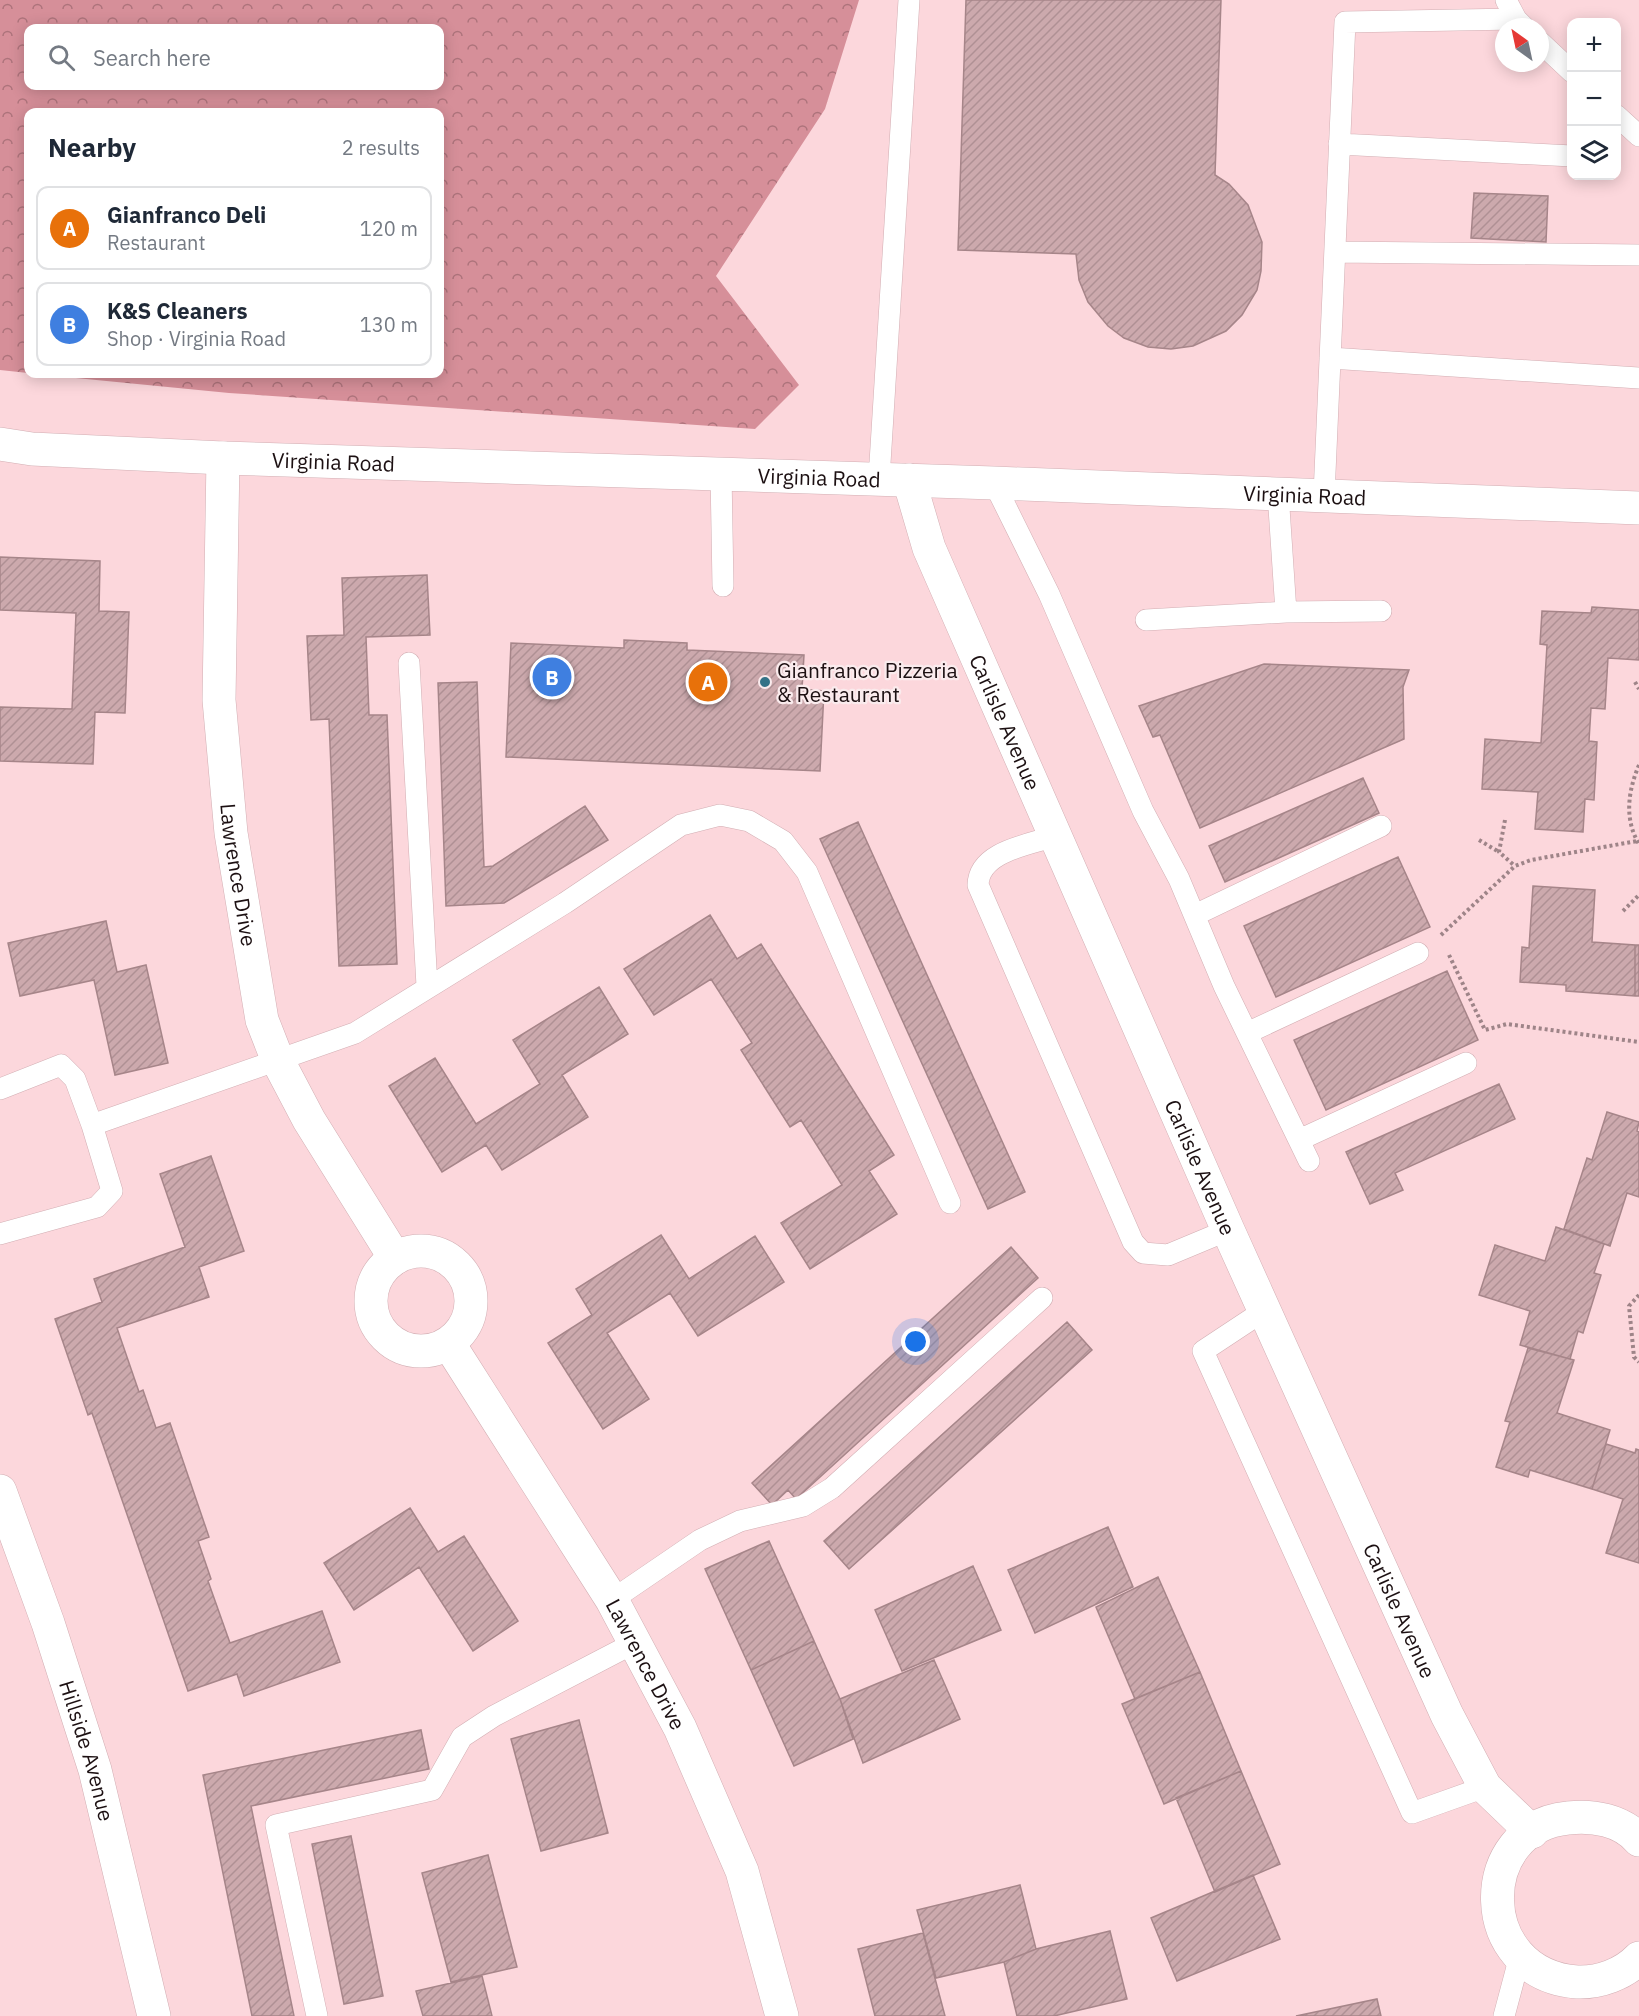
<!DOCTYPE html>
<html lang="en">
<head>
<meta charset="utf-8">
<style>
	:root { --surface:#fff; --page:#f6f6f7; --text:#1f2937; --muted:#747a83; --line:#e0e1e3; --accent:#337287 }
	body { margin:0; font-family:"IBM Plex Sans",sans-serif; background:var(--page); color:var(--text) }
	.controls { position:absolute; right:18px; top:18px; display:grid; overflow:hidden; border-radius:12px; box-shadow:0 3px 15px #0003 }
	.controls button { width:54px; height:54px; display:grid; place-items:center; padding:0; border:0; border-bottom:2px solid var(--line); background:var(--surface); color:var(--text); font:30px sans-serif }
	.compass { position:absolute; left:1495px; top:18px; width:54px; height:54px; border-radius:50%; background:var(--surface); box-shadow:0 3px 15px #0003; rotate:327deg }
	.you { position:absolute; left:916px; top:1342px; width:21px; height:21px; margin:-15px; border:4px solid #fff; border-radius:50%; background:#1a73e8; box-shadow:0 0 0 9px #1a73e833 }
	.badge { display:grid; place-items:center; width:39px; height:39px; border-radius:50%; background:var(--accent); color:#fff; font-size:20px; font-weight:700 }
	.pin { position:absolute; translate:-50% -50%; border:3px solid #fff; box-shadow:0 2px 6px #0006 }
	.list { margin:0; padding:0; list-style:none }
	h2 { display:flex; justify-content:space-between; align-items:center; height:78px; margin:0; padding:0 24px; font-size:26px }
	h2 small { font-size:20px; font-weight:400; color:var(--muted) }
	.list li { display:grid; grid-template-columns:39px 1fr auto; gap:18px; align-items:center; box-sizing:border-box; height:84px; margin:0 12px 12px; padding:0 12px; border:2px solid var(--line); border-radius:12px }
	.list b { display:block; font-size:22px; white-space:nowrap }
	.list p { margin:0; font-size:20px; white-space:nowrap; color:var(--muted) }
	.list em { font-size:20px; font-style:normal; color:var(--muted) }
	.icon { flex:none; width:33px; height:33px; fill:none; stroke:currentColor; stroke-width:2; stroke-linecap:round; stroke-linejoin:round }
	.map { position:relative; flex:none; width:1639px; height:2016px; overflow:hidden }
	.search { position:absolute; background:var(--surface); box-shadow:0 3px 15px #0003; left:24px; top:24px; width:420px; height:66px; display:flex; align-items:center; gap:15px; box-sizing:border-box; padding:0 21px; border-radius:12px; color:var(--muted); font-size:22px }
	.panel { position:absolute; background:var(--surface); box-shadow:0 3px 15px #0003; left:24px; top:108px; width:420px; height:270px; border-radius:12px }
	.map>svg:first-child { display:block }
	.forest { fill:url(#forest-crowns); fill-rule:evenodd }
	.building { fill:url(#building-hatch); stroke:#a68589; stroke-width:1.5 }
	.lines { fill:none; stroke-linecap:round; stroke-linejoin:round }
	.lane-casing { stroke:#d2aeb3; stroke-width:22 }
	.street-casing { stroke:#d2aeb3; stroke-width:34 }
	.secondary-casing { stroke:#d2aeb3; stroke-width:34 }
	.path { stroke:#9e8488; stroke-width:4; stroke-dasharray:3 3; stroke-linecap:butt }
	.lane { stroke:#fff; stroke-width:21 }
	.street { stroke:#fff; stroke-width:33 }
	.secondary { stroke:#fff; stroke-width:33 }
	.poi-dot { fill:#337287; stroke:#faebed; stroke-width:2 }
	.labels { text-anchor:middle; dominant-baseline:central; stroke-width:4.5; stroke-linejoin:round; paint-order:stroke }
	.street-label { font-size:21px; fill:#1c1012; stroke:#faebed }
	.poi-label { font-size:21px; fill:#1c1012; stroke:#faebed; text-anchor:start }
</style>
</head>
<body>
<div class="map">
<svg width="1639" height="2016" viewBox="0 0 1639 2016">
	<defs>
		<pattern id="forest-crowns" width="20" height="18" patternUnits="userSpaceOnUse" patternTransform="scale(1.5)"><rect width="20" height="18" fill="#d68f99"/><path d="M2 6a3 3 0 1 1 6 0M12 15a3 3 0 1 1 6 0" fill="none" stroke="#ad737b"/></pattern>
		<pattern id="building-hatch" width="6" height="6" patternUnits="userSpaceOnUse" patternTransform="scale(1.5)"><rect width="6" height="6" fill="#cca9ad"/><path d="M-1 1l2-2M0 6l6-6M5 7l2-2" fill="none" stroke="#af9094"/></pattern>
	</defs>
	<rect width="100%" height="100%" fill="#fcd7dc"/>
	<!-- forest -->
	<path class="forest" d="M0,0h859l-34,109 -109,167 83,109 -44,44 -526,-36 -194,-19h405v-262h-412v261l-28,-3zM28,28h412v58h-412z"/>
	<!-- building -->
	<path class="building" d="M966,0h255l-6,175 14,9 19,21 14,37 -1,29 -4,19 -15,25 -16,16 -33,15 -22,3 -23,-2 -24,-9 -16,-12 -20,-24 -9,-22 -3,-26 -118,-4z
		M1474,193l74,3 -2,46 -75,-4z
		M0,557l100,4 -1,50 30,1 -4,101 -30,-1 -2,52 -93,-3v-54l72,2 4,-96 -76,-3z
		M427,575l3,60 -64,2 3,78h18l10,249 -58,2 -10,-247 -18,1 -4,-84 37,-1 -2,-57z
		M1592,607l47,3v50l-31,-2 -3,51 -14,-1 -2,33 8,1 -3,58 -9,-1 -2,33 -48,-3 3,-37 -56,-3 3,-50 56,4 6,-98 -7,-1 2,-33 49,2z
		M624,640l63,3v7l117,5 -2,34 22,2 -4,80 -314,-14 5,-114 113,5z
		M1264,664l145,6 -6,17 1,52 -204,89 -40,-93 -7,2 -14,-31z
		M477,682l7,185 9,-1 92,-60 23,34 -104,63 -58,3 -8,-223z
		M1363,778l16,35 -154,69 -16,-36z
		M858,822l167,370 -37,17 -168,-370z
		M1398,857l32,70 -154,70 -32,-71z
		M1533,886l62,4 -3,52 43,3v51l-69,-5v-6l-46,-3 2,-35 7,1z
		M710,915l27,44 24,-15 133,211 -25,16 28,43 -87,55 -29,-46 61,-38 -41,-65 -11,7 -49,-77 11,-7 -41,-64 -57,36 -30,-46z
		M106,921l11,51 29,-7 22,98 -53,12 -21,-95 -74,16 -12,-53z
		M1635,945h4v51h-4z
		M1447,971l31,69 -152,70 -32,-70z
		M599,987l29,47 -66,41 26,42 -86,53 -16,-25 -44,27 -53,-86 46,-28 41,66 64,-40 -27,-44z
		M1499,1084l16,35 -120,54 8,17 -33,14 -24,-52z
		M1607,1112l32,10 -2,9 2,1v65l-12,-4 -17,53 -46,-17 23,-71 5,2z
		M211,1156l33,95 -45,16 10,30 -92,31 22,64 4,-2 13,38 14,-5 39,114 -11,4 13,38 -3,2 22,62 92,-32 18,51 -96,34 -7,-22 -49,17 -96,-278 -4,2 -33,-96 47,-17 -8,-23 91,-32 -25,-73z
		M1556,1227l48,17 -10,29 7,2 -18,58 -5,-2 -8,28 -50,-14 10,-34 -51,-16 16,-50 50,16z
		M661,1235l28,44 66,-43 29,46 -86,54 -28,-43 -63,40 42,66 -46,30 -55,-86 44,-28 -16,-26z
		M1011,1247l27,31 -242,221 -8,-9 -16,15 -20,-22z
		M1067,1322l25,28 -243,219 -25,-28z
		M1528,1348l46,12 -17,53 53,17 -18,59 -62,-19 -2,7 -32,-10 14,-45 -5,-1z
		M1606,1444l29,9 1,-4 3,1v113l-33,-10 17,-54 -31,-10z
		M410,1508l28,44 26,-16 54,85 -45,30 -54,-84 -65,43 -30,-47z
		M1108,1527l25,60 -98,46 -27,-63z
		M769,1541l45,100 -63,29 -46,-101z
		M973,1566l28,64 -99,41 -27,-61z
		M1158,1577l42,95 -65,27 -39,-92z
		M814,1641l26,58 13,40 -59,27 -43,-96z
		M934,1660l26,59 -97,44 -23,-64z
		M1200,1672l41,99 -77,33 -42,-100z
		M579,1720l29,113 -67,18 -30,-112z
		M421,1730l8,39 -178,37 43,210h-42l-49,-241z
		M1241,1771l39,93 -65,28 -39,-94z
		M351,1836l32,160 -39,8 -32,-160z
		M488,1855l29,112 -66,15 -29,-109z
		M1253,1875l27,64 -103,42 -26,-63z
		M1020,1885l16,64 -32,13 -68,16 -19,-68z
		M1110,1931l17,68 -73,17h-37l-13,-54 32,-13z
		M923,1933l22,83h-70l-17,-67z
		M482,1976l10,40h-69l-7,-25z
		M1377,1999l4,17h-85z"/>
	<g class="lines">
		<defs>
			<path id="lane" d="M1506,0l10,19 8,8
				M1540,42l32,30
				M1616,115l23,21
				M1339,144l233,12
				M1335,252l304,3
				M1330,358l309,20
				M721,473l2,113
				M879,479l30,-479
				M994,483l55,111 94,217 36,68 45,107 85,175
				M1324,495l21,-473 171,-3
				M1286,612l95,-1
				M1146,620l140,-8 -8,-119
				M409,663l18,323
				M1055,836c-26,9 -76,15 -77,49l155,357 10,11 25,2 60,-25
				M1195,915l186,-89
				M1247,1033l171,-80
				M0,1089l61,-24 14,14 17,46 263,-92 210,-130 116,-78 39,-10 29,6 34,20 24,31 143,331
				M1299,1140l167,-77
				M0,1234l97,-27 15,-16 -20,-66
				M1265,1310l-62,41 209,462 73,-26
				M612,1600l88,-60 40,-19 63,-15 29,-18 210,-190
				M317,2016l-41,-191 156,-35 30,-53 32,-21 142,-74
				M1504,2016l16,-60"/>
			<g id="street">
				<path id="s1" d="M223,458l-4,242 12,133 31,187 16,41 31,59 86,138"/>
				<path id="s2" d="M909,480l20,68 299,682 219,485 38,72 47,45"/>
				<circle cx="421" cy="1301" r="50"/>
				<path id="s3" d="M449,1344l163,256 68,128 62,143 40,145"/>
				<path d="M1639,1840c-17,-20 -46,-25 -71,-22 -95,9 -96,156 9,164 22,1 47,-8 62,-24"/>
			</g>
			<g id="secondary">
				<path id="s4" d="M0,444l32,5 191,9 771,25 645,25"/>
				<path id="s5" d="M0,1491l48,132 47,147 59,246"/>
			</g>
		</defs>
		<!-- lane casing -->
		<use href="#lane" class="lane-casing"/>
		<!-- street casing -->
		<use href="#street" class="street-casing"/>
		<!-- secondary casing -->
		<use href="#secondary" class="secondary-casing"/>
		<!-- path -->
		<path class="path" d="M1635,682l4,7
			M1639,765c-11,26 -15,54 0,79
			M1505,820l-6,32 16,14
			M1479,840l20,12
			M1623,911l16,-16
			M1441,935l74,-69 16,-6 106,-19
			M1449,955l36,75 22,-6 132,18
			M1639,1295l-10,11 5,51 5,5"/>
		<!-- lane -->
		<use href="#lane" class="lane"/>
		<!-- street -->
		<use href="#street" class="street"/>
		<!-- secondary -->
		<use href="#secondary" class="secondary"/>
	</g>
	<!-- markers -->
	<circle class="poi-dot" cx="765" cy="682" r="6"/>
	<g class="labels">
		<!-- street labels -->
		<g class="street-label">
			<text stroke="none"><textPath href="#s4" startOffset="334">Virginia Road</textPath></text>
			<text stroke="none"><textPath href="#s4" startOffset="820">Virginia Road</textPath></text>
			<text stroke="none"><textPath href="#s4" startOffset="1306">Virginia Road</textPath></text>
			<text stroke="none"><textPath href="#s2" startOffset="261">Carlisle Avenue</textPath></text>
			<text stroke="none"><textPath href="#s1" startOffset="418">Lawrence Drive</textPath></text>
			<text stroke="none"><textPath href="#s2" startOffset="747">Carlisle Avenue</textPath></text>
			<text stroke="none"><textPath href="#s2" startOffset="1233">Carlisle Avenue</textPath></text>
			<text stroke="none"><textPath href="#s3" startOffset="376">Lawrence Drive</textPath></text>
			<text stroke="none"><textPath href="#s5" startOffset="274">Hillside Avenue</textPath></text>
		</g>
		<!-- poi labels -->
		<g class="poi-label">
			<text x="777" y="670">Gianfranco Pizzeria<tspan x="777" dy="24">&amp; Restaurant</tspan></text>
		</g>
	</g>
</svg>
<div class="controls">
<button>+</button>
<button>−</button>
<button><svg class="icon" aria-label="layers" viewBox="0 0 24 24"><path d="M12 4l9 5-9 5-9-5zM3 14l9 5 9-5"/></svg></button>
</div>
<svg class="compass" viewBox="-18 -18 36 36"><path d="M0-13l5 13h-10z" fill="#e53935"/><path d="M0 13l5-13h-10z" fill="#747a83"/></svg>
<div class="you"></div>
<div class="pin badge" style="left:708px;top:682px;background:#e8710a">A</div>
<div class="pin badge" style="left:552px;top:677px;background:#3f7fe0">B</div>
<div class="search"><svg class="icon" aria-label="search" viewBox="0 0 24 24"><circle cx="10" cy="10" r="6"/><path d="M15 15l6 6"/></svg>Search here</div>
<section class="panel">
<h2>Nearby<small>2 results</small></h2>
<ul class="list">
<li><span class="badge" style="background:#e8710a">A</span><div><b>Gianfranco Deli</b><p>Restaurant</p></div><em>120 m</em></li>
<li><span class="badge" style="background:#3f7fe0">B</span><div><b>K&amp;S Cleaners</b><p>Shop · Virginia Road</p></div><em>130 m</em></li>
</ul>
</section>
</div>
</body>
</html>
